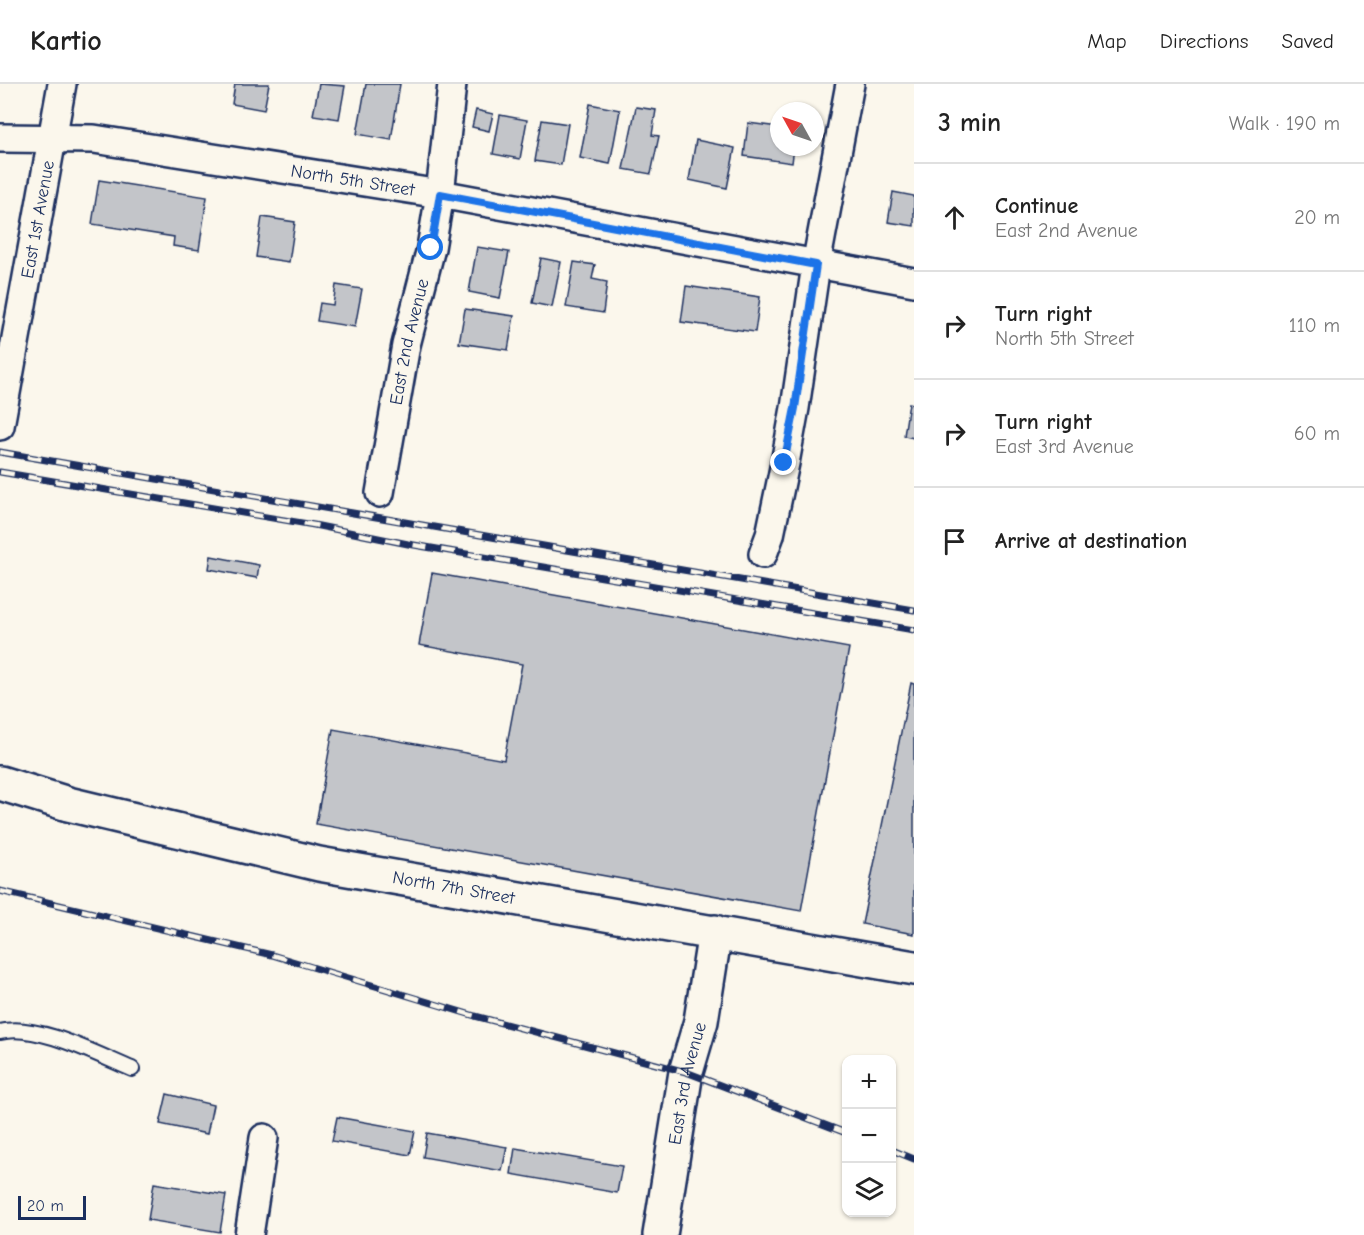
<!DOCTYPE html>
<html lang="en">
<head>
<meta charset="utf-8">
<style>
	:root { --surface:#fff; --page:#f6f6f6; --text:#222; --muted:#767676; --line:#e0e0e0 }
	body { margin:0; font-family:"Comic Neue",sans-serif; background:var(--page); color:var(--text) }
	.controls { position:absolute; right:18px; bottom:18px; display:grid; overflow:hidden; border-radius:12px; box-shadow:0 2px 4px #0004 }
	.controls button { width:54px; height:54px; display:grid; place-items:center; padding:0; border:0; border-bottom:2px solid var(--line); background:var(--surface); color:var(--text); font:30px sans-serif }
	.compass { position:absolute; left:770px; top:18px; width:54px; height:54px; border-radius:50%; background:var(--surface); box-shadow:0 2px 4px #0004; rotate:310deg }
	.scale { position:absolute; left:18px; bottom:15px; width:68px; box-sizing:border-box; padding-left:6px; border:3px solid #1b2f5e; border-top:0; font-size:16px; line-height:21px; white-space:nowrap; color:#1b2f5e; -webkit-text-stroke:4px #fbf7ec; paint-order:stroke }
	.stop { position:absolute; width:18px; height:18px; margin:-14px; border:4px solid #1a73e8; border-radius:50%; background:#fff }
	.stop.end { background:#1a73e8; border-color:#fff; box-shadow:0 2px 6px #0008 }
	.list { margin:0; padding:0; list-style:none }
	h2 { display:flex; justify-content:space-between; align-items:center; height:78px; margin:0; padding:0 24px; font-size:26px }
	h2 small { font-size:20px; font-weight:400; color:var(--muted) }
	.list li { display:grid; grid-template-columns:39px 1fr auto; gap:18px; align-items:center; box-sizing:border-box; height:108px; padding:0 24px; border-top:2px solid var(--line) }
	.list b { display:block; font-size:22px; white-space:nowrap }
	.list p { margin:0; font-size:20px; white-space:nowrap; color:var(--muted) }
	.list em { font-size:20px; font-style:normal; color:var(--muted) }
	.icon { flex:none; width:33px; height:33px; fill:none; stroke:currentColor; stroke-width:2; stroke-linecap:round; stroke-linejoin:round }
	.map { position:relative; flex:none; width:914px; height:1151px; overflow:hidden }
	header { display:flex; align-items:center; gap:36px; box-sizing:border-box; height:84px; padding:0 30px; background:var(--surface); border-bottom:2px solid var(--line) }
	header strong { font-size:28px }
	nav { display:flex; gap:33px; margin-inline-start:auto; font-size:21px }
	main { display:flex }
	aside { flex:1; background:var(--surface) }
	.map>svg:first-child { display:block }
	.building { fill:#c3c5c9; stroke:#1b2f5e; stroke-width:1.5 }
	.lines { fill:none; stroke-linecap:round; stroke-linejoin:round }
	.lane-casing { stroke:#1b2f5e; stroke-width:18 }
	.street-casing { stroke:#1b2f5e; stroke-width:32 }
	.secondary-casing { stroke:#1b2f5e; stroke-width:38 }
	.primary-casing { stroke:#1b2f5e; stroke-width:38 }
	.lane { stroke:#fbf7ec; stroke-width:14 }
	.street { stroke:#fbf7ec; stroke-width:27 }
	.secondary { stroke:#fbf7ec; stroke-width:33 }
	.primary { stroke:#fbf7ec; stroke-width:33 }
	.rail-casing { stroke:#1b2f5e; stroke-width:7 }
	.rail { stroke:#fbf7ec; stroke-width:4.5; stroke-dasharray:14; stroke-linecap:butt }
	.route { stroke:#1a73e8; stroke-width:8 }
	.labels { text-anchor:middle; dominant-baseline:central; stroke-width:4.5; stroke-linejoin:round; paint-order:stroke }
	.street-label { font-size:18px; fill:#1b2f5e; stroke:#fbf7ec }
</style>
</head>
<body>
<header>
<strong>Kartio</strong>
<nav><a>Map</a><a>Directions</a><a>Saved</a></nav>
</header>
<main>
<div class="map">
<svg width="914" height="1151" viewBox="0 0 914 1151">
	<rect width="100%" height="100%" fill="#fbf7ec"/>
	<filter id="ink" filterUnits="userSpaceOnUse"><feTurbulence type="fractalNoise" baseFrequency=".0167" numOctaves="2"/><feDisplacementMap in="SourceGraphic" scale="12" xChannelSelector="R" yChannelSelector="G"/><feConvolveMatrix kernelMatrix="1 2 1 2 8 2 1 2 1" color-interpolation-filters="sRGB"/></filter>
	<g filter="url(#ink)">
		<!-- building -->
		<path class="building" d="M235,0h34l-5,26 -32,-6z
			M319,0l26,2 -6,33 -26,-4z
			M366,0h34l-9,56 -34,-6z
			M590,20l30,6 -10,54 -30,-6z
			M636,23l20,3 -4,25 7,1 -8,38 -28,-5z
			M476,26l17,4 -4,17 -17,-4z
			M500,31l27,5 -7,39 -27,-5z
			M542,36l26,4 -7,41 -26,-4z
			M748,39l31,4v20h15l-2,16 -48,-7z
			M696,56l39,8 -8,40 -38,-8z
			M99,96l108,17 -8,53 -26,-4 1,-9 -82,-13z
			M893,108l21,4v30l-26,-4z
			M262,133l33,5 -6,40 -33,-5z
			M477,163l32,5 -9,46 -31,-6z
			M541,174l20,4 -9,45 -20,-4z
			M574,178l21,3 -3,14 15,3 -4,31 -37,-6z
			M336,201l26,4 -7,38 -38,-6 3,-18 13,2z
			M686,202l74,11 -5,35 -74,-10z
			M465,225l49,7 -6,34 -49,-7z
			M909,319l5,1v34l-10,-2z
			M211,472l48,9 -2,13 -48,-9z
			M432,489l417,75 -48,263 -485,-87 17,-95 171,31 18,-96 -103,-19z
			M911,599l3,1v250l-52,-10z
			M167,1010l46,11 -6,29 -47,-10z
			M337,1033l78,14 -5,24 -78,-14z
			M427,1049l80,14 -5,24 -79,-14z
			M515,1064l107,18 -5,27 -106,-19z
			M154,1099l72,12 -6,37 -72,-12z"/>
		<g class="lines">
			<defs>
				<path id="lane" d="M0,948c35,-10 98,23 132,37"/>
				<g id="street">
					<path id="s1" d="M0,54l94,1 346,55 474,88"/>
					<path id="s2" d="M0,342l62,-342"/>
					<path id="s3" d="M380,409l26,-148 25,-97 9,-54 12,-110"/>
					<path d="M763,470l7,-19 15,-72 10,-55 21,-143 34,-181"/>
					<path d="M249,1151l15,-97"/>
				</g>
				<g id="secondary">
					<path id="s4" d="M660,1151l26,-163 15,-51 14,-89"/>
				</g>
				<g id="primary">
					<path id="s5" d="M0,699l68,21 251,60 595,104"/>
				</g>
			</defs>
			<!-- lane casing -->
			<use href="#lane" class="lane-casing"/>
			<!-- street casing -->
			<use href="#street" class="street-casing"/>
			<!-- secondary casing -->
			<use href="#secondary" class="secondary-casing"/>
			<!-- primary casing -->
			<use href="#primary" class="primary-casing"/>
			<!-- lane -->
			<use href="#lane" class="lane"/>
			<!-- street -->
			<use href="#street" class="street"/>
			<!-- secondary -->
			<use href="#secondary" class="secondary"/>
			<!-- primary -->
			<use href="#primary" class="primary"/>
			<defs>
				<path id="rail" d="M0,368l914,158
					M0,388l314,53 94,19 506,86
					M0,807l272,64 203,61 211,56 160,61
					M892,1066l22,9"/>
			</defs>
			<!-- rail casing -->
			<use href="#rail" class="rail-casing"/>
			<!-- rail -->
			<use href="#rail" class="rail"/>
		</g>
	</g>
	<g class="lines" filter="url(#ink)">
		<!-- route -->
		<path class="route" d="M431,164l9,-54 376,71 -21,143 -11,55"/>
	</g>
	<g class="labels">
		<!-- street labels -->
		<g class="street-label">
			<text stroke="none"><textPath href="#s1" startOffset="356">North 5th Street</textPath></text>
			<text stroke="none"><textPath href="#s2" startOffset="210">East 1st Avenue</textPath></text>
			<text stroke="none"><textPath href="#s3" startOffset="154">East 2nd Avenue</textPath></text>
			<text stroke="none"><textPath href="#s5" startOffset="466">North 7th Street</textPath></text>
			<text stroke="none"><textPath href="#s4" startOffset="154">East 3rd Avenue</textPath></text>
		</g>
	</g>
</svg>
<div class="controls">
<button>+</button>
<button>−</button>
<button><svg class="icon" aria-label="layers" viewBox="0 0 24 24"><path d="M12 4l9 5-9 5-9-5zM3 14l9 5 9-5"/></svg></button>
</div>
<svg class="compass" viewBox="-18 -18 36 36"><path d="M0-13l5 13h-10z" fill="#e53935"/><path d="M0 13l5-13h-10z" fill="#767676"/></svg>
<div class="scale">20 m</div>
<div class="stop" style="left:431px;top:164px"></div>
<div class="stop end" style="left:784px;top:379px"></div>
</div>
<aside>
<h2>3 min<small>Walk · 190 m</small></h2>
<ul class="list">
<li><svg class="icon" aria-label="ahead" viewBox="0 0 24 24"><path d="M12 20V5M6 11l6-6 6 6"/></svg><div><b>Continue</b><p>East 2nd Avenue</p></div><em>20 m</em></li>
<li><svg class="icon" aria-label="right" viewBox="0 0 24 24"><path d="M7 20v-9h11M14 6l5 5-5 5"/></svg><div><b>Turn right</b><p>North 5th Street</p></div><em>110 m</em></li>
<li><svg class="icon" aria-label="right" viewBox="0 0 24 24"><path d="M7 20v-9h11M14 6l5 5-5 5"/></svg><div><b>Turn right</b><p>East 3rd Avenue</p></div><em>60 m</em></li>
<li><svg class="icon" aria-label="arrive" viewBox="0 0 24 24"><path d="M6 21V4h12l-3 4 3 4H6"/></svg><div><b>Arrive at destination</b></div></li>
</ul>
</aside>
</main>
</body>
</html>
